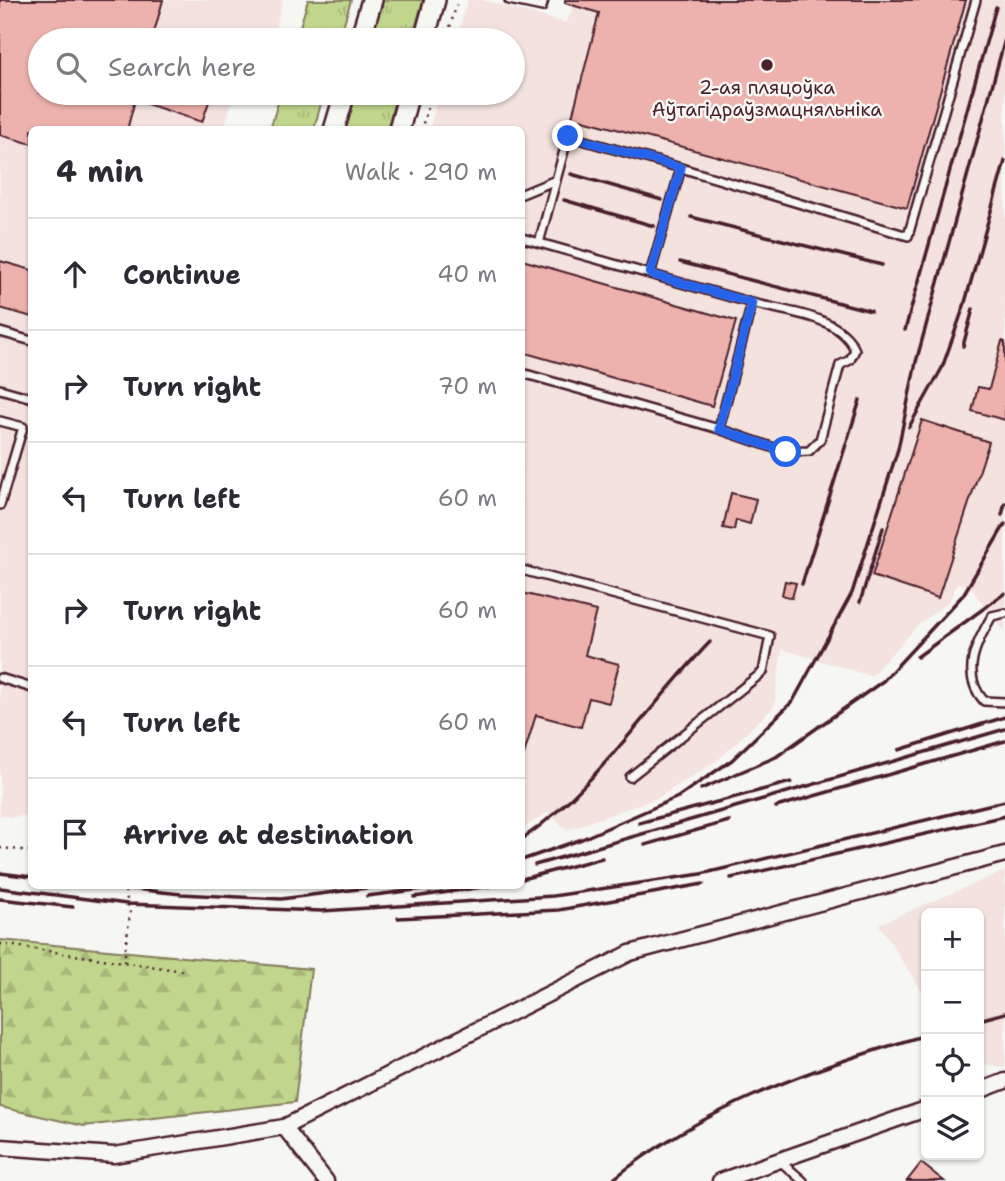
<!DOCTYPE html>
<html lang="en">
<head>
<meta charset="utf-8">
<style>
	:root { --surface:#fff; --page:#f7f7f7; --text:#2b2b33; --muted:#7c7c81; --line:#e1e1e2 }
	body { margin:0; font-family:"Shantell Sans",sans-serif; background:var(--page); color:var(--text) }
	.controls { position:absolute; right:21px; bottom:21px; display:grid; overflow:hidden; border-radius:10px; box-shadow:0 2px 5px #0004 }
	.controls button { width:63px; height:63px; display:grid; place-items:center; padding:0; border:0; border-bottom:2px solid var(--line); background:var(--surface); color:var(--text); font:35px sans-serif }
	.stop { position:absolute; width:21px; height:21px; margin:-16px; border:5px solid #2563eb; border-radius:50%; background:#fff }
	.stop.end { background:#2563eb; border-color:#fff; box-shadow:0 2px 7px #0008 }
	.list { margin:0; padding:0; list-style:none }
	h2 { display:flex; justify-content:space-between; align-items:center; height:91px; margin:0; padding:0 28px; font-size:30px }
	h2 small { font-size:23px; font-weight:400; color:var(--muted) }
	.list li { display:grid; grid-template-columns:46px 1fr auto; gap:21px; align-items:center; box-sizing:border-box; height:112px; padding:0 28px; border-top:2px solid var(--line) }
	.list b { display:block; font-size:26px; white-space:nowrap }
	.list em { font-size:23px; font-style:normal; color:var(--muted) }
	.icon { flex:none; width:38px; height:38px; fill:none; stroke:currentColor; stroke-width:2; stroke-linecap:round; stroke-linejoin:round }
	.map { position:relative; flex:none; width:1005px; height:1181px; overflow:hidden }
	.search { position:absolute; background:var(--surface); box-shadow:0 2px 5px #0004; left:28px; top:28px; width:497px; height:77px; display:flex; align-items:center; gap:18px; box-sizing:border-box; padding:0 24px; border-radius:38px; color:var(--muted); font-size:26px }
	.panel { position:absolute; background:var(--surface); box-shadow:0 2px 5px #0004; left:28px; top:126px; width:497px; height:763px; border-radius:10px }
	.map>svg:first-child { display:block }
	.built { fill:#f3e2dd }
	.grass { fill:url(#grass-tufts); stroke:#847a5c; stroke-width:2 }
	.forest { fill:url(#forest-firs); stroke:#847a5c; stroke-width:2 }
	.building { fill:#edb2ad; stroke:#4a1f2b; stroke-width:2 }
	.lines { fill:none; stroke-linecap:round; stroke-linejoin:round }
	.lane-casing { stroke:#4a1f2b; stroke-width:12 }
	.street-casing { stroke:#4a1f2b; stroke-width:19 }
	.secondary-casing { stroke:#4a1f2b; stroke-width:24 }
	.path { stroke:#4a1f2b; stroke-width:2.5; stroke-dasharray:2 5; stroke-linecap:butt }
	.lane { stroke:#f6f6f2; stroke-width:7 }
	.street { stroke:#f6f6f2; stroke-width:14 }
	.secondary { stroke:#f6f6f2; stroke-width:19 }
	.rail { stroke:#4a1f2b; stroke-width:3.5 }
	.route { stroke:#2563eb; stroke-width:9 }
	.poi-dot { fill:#4a1f2b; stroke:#f6f6f2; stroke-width:2.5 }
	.labels { text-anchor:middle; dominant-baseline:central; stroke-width:5; stroke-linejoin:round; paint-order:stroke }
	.poi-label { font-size:19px; fill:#4a1f2b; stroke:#f6f6f2 }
</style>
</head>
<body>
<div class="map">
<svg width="1005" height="1181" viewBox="0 0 1005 1181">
	<defs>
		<pattern id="grass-tufts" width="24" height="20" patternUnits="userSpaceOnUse" patternTransform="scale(1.75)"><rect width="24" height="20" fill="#bfd68c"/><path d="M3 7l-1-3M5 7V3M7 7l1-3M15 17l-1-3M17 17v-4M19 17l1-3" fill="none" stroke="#a6b779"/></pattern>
		<pattern id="forest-firs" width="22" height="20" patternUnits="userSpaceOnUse" patternTransform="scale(1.75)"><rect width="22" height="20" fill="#bfd68c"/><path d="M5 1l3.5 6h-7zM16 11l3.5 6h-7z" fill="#a6b779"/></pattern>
	</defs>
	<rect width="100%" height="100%" fill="#f6f6f2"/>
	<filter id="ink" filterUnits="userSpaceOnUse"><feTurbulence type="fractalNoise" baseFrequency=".0143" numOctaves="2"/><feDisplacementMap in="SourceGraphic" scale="14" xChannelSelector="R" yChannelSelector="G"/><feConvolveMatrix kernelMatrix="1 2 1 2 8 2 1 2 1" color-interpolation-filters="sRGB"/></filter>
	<g filter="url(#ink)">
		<!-- built -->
		<path class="built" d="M0,0h283l-11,40h-232v53h194l-10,36 -192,1 -1,262 -31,-10z
			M468,0h15l83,23 8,-17 -7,-6h438v632l-36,-46 -11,-3 -10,19 -30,23 -47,51 -89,-27 -8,57 -56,54 -59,37 -92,33 -19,-18 -26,17v-699h-93l11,-37h73v-53h-57z
			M0,395l32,9 -1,411 -21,2 -10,-2z
			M1005,871v195l-3,1 -23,-4v-150h-53v85l-47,-74z"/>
		<!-- grass -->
		<path class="grass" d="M308,0h43l-12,40h-43z
			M380,0h43l-11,40h-44z
			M281,93h43l-10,36h-44z
			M353,93h44l-10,36 -45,1z"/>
		<!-- forest -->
		<path class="forest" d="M0,940l311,29 -16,133 -211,24 -84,-19z"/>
		<!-- building -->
		<path class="building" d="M0,0h163l-11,40h-112v53h172l-10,29 -67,-22 -8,30h-95v14l-32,-9z
			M565,0h401l-59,208 -335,-91 27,-104 -34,-10z
			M522,260l214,61 -24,85 -190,-54z
			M0,261l32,9v47l-32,-9z
			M1002,341l3,1v78l-33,-9 6,-24 11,2z
			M922,420l67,22 -51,156 -66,-22z
			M731,493l25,6 -6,25 -14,-4 -2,10 -11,-2z
			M785,581l11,2 -4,15 -10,-3z
			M522,593l74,18 -11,44 34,9 -10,39 -20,-5 -8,29 -45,-12 -12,39 -2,-1z
			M921,1163l23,18h-37z"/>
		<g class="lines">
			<defs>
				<path id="lane" d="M509,0l33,7 2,-7
					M522,194l34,-14
					M522,238l230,65 -33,126 -197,-56
					M539,243l29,-107 113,32
					M650,274l31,-106 227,68 68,-236
					M0,332l32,9
					M0,389l32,9
					M0,421l23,6 -23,78
					M719,429l67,23 23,-1 11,-11 20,-75 10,-5 5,-10c-15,-35 -69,-38 -103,-47
					M522,570l248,66 -7,36 -133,105
					M1005,613l-13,3c-16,27 -32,58 -8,85l21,1
					M0,678l32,10
					M780,1161l23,20"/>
				<path id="street" d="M979,1091l26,-10
					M0,1147l114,8 170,-28
					M326,1181l-42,-54 346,-174 375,-99
					M720,1181l206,-72"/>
				<path id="secondary" d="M360,40l12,-40
					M424,40l11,-40
					M334,130l11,-37
					M399,130l10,-37"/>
			</defs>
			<!-- lane casing -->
			<use href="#lane" class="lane-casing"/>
			<!-- street casing -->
			<use href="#street" class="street-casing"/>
			<!-- secondary casing -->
			<use href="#secondary" class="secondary-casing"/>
			<!-- path -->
			<path class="path" d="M446,40l12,-40
				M421,130l11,-37
				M0,848l32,3
				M0,944l184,27
				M124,962l6,-49 -6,-27"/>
			<!-- lane -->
			<use href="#lane" class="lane"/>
			<!-- street -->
			<use href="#street" class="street"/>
			<!-- secondary -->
			<use href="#secondary" class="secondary"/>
			<!-- rail -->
			<path class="rail" d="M571,174l91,26
				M564,200l90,26
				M691,217l191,48
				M680,262l191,49
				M905,330l91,-323
				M963,346l10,-37
				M909,427l33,-59 22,-62 41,-145
				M1002,515l3,-12
				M802,584l58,-184
				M860,602l23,-74
				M917,657l88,-64
				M899,750l106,-33
				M701,789l75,-32 107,-76 80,-86 42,-71
				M776,807l229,-66
				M639,823l152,-41
				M522,839c74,-51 125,-132 188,-197
				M645,845l84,-24
				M522,860l60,-21 96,-42 54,-37 61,-59 59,-108 46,-144 18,-87 89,-323
				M535,865l470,-136
				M0,873l32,4
				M731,878l274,-62
				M522,879l80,-21
				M106,886l75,8 100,5 100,-13
				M0,888l127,16 195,7 231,-15 148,-22 304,-73
				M367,896l56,-7
				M414,897l76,-11
				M0,899l73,8
				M398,918l161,-8 144,-26
				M979,1020l26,-7
				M611,1181c91,-74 204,-114 315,-146"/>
		</g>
	</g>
	<g class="lines" filter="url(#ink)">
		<!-- route -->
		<path class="route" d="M568,136l113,32 -31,106 102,29 -33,126 67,23"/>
	</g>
	<!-- markers -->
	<circle class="poi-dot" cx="767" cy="65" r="7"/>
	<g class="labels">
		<!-- poi labels -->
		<g class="poi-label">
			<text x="767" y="87">2-ая пляцоўка<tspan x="767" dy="22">Аўтагідраўзмацняльніка</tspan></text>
		</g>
	</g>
</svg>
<div class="controls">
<button>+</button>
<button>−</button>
<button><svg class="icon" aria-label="locate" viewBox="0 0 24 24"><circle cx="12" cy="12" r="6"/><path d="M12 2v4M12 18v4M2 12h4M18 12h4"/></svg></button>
<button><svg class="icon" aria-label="layers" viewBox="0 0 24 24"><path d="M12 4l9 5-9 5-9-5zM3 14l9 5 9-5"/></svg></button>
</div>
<div class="stop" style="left:786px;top:452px"></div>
<div class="stop end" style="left:568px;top:136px"></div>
<div class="search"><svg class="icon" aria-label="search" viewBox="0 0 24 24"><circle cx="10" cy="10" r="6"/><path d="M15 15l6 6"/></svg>Search here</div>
<section class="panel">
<h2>4 min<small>Walk · 290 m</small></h2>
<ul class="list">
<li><svg class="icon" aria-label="ahead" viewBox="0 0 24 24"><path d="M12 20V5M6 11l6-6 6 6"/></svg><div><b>Continue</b></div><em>40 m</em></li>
<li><svg class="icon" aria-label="right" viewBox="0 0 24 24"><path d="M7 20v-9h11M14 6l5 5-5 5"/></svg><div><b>Turn right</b></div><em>70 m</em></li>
<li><svg class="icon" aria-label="left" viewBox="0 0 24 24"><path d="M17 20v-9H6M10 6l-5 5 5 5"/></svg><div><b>Turn left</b></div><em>60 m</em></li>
<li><svg class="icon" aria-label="right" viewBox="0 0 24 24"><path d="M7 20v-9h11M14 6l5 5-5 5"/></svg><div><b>Turn right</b></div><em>60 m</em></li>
<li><svg class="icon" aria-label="left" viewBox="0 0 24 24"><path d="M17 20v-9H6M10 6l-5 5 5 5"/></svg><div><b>Turn left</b></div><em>60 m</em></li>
<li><svg class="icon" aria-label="arrive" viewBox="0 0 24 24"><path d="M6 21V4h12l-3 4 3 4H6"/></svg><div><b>Arrive at destination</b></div></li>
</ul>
</section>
</div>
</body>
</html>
